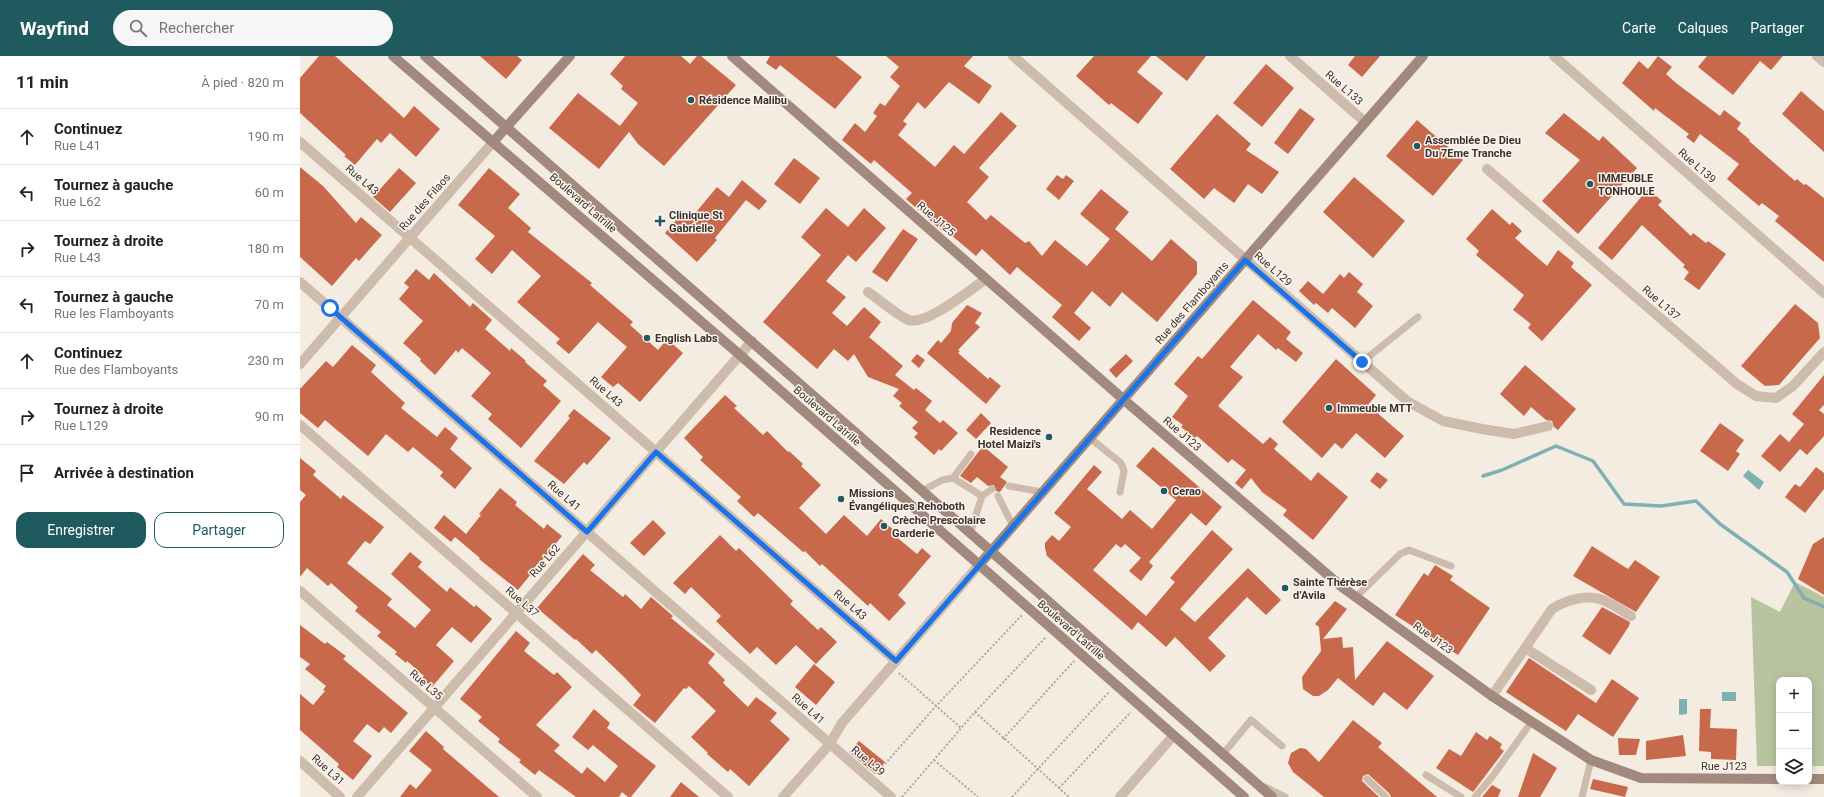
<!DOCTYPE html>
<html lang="fr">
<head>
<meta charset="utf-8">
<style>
	:root { --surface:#fff; --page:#f6f6f6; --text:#222; --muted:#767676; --line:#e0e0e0; --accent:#1f5a5e }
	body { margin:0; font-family:Roboto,sans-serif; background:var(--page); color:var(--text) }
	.controls { position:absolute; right:12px; bottom:12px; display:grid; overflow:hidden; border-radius:8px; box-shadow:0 2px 10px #0003 }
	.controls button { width:36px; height:36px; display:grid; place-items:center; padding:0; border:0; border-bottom:1px solid var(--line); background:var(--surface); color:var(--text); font:20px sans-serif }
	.stop { position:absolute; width:12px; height:12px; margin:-9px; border:3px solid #1a73e8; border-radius:50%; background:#fff }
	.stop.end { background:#1a73e8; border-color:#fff; box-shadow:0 1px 4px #0008 }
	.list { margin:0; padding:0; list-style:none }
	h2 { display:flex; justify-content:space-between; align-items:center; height:52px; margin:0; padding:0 16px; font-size:17px }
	h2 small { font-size:13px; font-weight:400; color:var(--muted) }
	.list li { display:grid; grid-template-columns:26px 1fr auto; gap:12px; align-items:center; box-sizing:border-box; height:56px; padding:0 16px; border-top:1px solid var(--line) }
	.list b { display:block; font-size:15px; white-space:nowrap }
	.list p { margin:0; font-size:13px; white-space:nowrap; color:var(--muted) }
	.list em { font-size:13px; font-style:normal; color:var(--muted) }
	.actions { display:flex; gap:8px; padding:12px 16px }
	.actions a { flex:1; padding:9px 0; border:1px solid var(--accent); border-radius:12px; text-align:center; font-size:14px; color:var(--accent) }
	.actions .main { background:var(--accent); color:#fff }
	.icon { flex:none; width:22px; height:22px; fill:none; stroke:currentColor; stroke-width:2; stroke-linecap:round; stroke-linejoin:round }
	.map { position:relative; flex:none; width:1524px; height:741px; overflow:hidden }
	header { display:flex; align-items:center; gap:24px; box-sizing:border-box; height:56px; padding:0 20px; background:var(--accent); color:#fff }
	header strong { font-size:19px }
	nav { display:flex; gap:22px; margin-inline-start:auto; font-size:14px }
	.search { width:280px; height:36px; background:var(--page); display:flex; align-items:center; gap:10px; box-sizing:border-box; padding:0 14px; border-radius:22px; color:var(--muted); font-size:15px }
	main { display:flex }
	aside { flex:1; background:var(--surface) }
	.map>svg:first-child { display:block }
	.green { fill:#b8c4a0 }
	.water { fill:#7fb0b2 }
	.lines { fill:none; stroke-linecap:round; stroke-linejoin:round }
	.stream { stroke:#7fb0b2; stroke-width:3.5 }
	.building { fill:#c8694b }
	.path { stroke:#b9a596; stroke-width:2; stroke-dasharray:2 2; stroke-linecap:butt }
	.lane { stroke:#cdbbac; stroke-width:7 }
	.street { stroke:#cdbbac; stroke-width:10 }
	.secondary { stroke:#a18a7d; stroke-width:10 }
	.route { stroke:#1a73e8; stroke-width:5 }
	.poi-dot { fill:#1f5a5e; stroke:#fbf5ee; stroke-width:1.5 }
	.labels { text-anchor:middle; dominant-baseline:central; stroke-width:3; stroke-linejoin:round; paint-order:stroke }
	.street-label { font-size:11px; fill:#3b302b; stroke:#fbf5ee }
	.poi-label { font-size:11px; font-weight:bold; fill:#3b302b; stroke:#fbf5ee; text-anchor:start }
</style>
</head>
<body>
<header>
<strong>Wayfind</strong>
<div class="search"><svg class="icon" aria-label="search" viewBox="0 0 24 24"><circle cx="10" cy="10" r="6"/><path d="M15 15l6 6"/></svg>Rechercher</div>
<nav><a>Carte</a><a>Calques</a><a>Partager</a></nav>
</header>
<main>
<aside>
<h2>11 min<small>À pied · 820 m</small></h2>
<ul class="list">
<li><svg class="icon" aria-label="ahead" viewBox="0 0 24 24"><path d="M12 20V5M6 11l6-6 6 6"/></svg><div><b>Continuez</b><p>Rue L41</p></div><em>190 m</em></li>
<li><svg class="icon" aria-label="left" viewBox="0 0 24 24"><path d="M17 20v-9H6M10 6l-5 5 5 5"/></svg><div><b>Tournez à gauche</b><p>Rue L62</p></div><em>60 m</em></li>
<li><svg class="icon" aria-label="right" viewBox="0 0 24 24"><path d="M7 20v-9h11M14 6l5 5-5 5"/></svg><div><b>Tournez à droite</b><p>Rue L43</p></div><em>180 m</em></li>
<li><svg class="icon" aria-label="left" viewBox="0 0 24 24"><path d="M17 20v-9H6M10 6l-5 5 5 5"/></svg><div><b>Tournez à gauche</b><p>Rue les Flamboyants</p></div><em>70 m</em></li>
<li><svg class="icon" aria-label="ahead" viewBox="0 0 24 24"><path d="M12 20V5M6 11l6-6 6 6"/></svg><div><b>Continuez</b><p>Rue des Flamboyants</p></div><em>230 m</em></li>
<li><svg class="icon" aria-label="right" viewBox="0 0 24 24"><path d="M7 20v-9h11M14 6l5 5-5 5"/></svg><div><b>Tournez à droite</b><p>Rue L129</p></div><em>90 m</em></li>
<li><svg class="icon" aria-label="arrive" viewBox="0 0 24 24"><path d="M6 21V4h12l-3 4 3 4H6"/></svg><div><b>Arrivée à destination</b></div></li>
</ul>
<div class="actions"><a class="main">Enregistrer</a><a>Partager</a></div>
</aside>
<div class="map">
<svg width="1524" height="741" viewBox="0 0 1524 741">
	<rect width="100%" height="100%" fill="#f4ebe1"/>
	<!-- green -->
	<path class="green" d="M1495,526l29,15v169h-15v-86h-30v86h-22l-6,-169 29,15z"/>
	<!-- water -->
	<path class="water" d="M1448,414l16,12 -5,8 -16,-14z
		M1422,636h14v9h-14z
		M1379,643h8v15l-8,1z"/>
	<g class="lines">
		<!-- stream -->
		<path class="stream" d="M1183,420l19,-6 54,-24 37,15 31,43 37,2 35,-5 24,23 67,48 17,26 20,9"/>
	</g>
	<!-- building -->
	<path class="building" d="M19,0h16l69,62 10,-12 26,23 -24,28 -26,-24 -9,10 -4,-4 -22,26 -11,-9 2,-1 -46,-42v-35z
		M180,0h37l5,4 -16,19z
		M325,0h56l9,8 7,-8h4l35,29 -72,81 -26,-22 -9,-12 -30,37 -50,-41 29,-35 42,33 18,-23 -17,-14 2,-3 -13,-12z
		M470,0h66l26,21 -27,32 -55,-44 -4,5 -10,-7z
		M586,0h87l-9,10 28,20 -13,18 -30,-22 -24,27 -7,-7 -15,19 4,3 -9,11 37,32 19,-22 10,9 37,-42 16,14 -38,42 10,9 -22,25 19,18 5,-5 34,28 4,-2 13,15 13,-16 32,26 23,-27 -30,-25 21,-25 28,23 -14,17 37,32 19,-22 26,23v12l-40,48 -35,-30 -12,15 -18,-16 -18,22 17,15 -12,13 -27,-24 10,-12 -45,-38 -7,8 -28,-26 -6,7 -32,-27 -2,2 -36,-32 6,-6 -38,-33 -3,4 -29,-24 13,-17 10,9 12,-16 -4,-3 7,-10 5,3 15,-20 -10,-9 9,-10z
		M794,0h57l-14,16 26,21 -25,31 -27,-21 -2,2 -33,-29z
		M856,0h50l-19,25z
		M1055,0h25l-18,21 -14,-12z
		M1358,0l14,11 -6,7 10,9 44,33 4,-6 17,13 -4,6 13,11 -1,1 46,40 2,-2 7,6 2,-1 18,14v64l-49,-41 4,-5 -17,-13 -3,3 -32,-27 12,-15 -39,-30 -6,9 -8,-6 3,-3 -34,-26 -1,3 -32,-28 17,-22 9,8z
		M1407,0h76l-12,14 -11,-9 -27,34 -35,-28z
		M966,8l28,24 -32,39 -29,-24z
		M1501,35l23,20v41l-42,-38z
		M1000,52l15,11 -27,35 -14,-11z
		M1264,57l35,28 4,-5 34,32 -59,66 -36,-33 38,-41 -35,-27z
		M917,58l34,30 -5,6 33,22 -17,22 -14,-10 -14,19 -20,-15 -10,11 -34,-30z
		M1117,64l46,40 -30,36 -47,-40z
		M494,102l26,20 -20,26 -26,-20z
		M0,111l23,19 33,37 5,-6 21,18 -23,26 -3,-3 -24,28 -32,-29z
		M99,112l17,15 -26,29 -17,-15z
		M189,112l31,26 -12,14 23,20 -3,4 64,51 -2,2 43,37 -3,3 28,25 9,-11 16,14 -43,49 -22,-19 -5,4 -12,-10 26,-30 -29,-25 -29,32 -13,-11 4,-4 -43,-37 24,-26 -29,-26 -20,24 -17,-15 20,-23 -37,-31z
		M757,119l6,4 3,-4 8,6 -15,19 -13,-11z
		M1054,121l51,44 -32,37 -50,-46z
		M442,124l25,21 -8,9 -13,-10 -31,38 2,2 -20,22 -32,-29 19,-22 8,6 25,-30 12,10z
		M1348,133l14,12 -4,4 33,31 2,-3 13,10 2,-2 18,13 -27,36 -15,-11 5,-7 -6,-5 2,-2 -43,-40 -30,35 -14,-12z
		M526,152l22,19 16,-19 22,20 -30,34 -8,-7 -22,26 20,16 -14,16 15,13 17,-19 17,15 -12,15 34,29 -8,9 19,15 2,-2 16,13 -7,9 15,13 3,-3 15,13 -17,18 -2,-2 -5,6 -20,-18 4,-4 -6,-5 6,-6 -19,-16 3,-3 -9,-7 6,-7 -31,-12 -14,-23 -6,7 -14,-12 -17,20 -54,-47 58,-67 -20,-18z
		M1192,153l18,16 2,-3 10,9 -7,7 32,28 11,-16 16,13 -3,4 21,18 -50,56 -14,-13 3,-4 -18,-14 11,-15 -48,-40 3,-4 -13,-12z
		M603,173l15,10 -31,43 -15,-10z
		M116,213l13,11 5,-7 36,34 3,-4 19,17 -7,9 25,22 1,-3 15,13 -1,1 22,19 -4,4 18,16 -40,47 -33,-29 4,-5 -21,-18 20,-23 -29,-25 -4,5 -2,-3 -21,25 -15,-14 1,-2 -18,-16 20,-22 -24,-22 10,-12 -5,-4z
		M1049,216l14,12 -6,8 16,14 -18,22 -23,-20 -4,5 -12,-10 -2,2 -15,-14 9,-10 15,13 17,-20 4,4z
		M953,244l38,32 -5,7 17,14 -7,9 -18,-14 -2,2 -18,-16 -28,33 13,10 -25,29 45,38 7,-7 8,7 -4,5 37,32 7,-9 30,25 -35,43 -30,-25 4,-5 -25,-18 -11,-14 -9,11 -7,-6 11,-13 -14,-11 -4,4 -31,-27 -2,2 -14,-11 2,-2 -11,-8 16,-21 -14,-12 24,-28 4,3z
		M1495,248l23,19 2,15 -41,47 -14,1 -24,-20z
		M667,249l15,8 -7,10 5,4 -22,23 2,1 -2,2 30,26 2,-2 11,9 -15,18 -59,-51 11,-13 3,3 10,-12 1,-8 4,-5z
		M52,289l24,20 -5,7 34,31 -4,5 36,29 8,-10 13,11 -8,11 22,19 -17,21 -15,-13 3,-4 -30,-25 -5,5 -22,-18 -18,22 -43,-36 -7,8 -18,-15v-24l26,-28 7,6z
		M617,298l8,6 -6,8 -8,-7z
		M826,298l7,7 -17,17 -7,-8z
		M1036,303l40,36 -8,10 36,31 -19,22 -29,-25 -14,16 -7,-6 -13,15 -40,-36z
		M1225,309l51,44 -18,21 -4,-3 -2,-6 -6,-1 -15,-13 -7,9 -24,-22z
		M1524,319v30l-5,5 5,4v22l-17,19 -7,-6 -20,23 -19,-16 19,-22 9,8 15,-18 -12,-10z
		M425,339l12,11 -3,2 29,27 4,-4 21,21 1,-1 14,13 -2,2 20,19 -22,23 27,26 18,-19 23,21 14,-17 15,13 -2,3 23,19 5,-6 9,8 -33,39 8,8 -17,18 -19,-18 -2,3 -46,-42 -2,2 -15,-15 -2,1 -45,-39 -4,4 -17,-16 4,-4 -41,-37 3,-3 -19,-19z
		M274,353l37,29 -24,27 -3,-3 -20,22 -30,-23 36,-43 -2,-2z
		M681,357l10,10 -15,16 -10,-9z
		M1420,367l24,17 -8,11 4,3 -12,17 -28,-20z
		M683,390l25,21 -8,10 7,5 -7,10 -4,-1 -2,-6 -6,1 -11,-9 -6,6 -11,-7z
		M853,391l69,60 -16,19 -15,-13 -42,49 4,4 -12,15 -12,-10 12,-13 -16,-14 -4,4 -5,-4 -23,26 53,46 29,-34 -5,-4 42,-48 21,19 -53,60 15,13 53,-54 33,32 -15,15 -19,-18 -39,41 18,18 -16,16 -35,-35 -9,10 -28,-25 -6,8 -85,-74 -2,-8v-5l7,-8 7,6 12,-14 -17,-14 40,-48 8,7 -15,17 35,30 8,-9 22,19 24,-29 -40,-34z
		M0,402l16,13 -3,4 28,24 2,-4 41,32 -14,17 -5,-3 -18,22 45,36 -5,6 28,23 16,-18 -40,-36 19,-22 12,10 -4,5 29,25 3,-5 24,20 2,-2 16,14 -21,24 -19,-16 -16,18 18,16 -22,26 -10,-9 2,-2 -17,-15 -1,2 -11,-9 2,-2 -20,-16 4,-4 -26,-21 3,-4 -27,-24 -3,3 -21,-18 -7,9v-75l6,-7 -6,-5z
		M1516,411l8,6v16l-19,24 -20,-16 10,-13 5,3z
		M1077,416l11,8 -8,9 -10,-8z
		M200,432l17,14 -2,3 29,24 3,-5 15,12 -44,54 -39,-31 1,-1 -25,-21 -4,5 -17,-14 10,-13 22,19 15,-19 -2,-1z
		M353,464l13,13 -22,23 -14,-13z
		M420,479l16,16 3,-3 54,53 -3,3 28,26 3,-3 16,15 -21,22 -20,-19 -20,20 -19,-18 -7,7 -34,-33 5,-5 -30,-29 -6,7 -12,-11z
		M1524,481v58l-26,-16 15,-35z
		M1292,490l36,23 7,-9 25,17 -24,35 -63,-36z
		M283,498l12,11 -5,5 33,27 2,-3 16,15 10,-12 22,19 -2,2 44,36 -7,9 17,17 -2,3 25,24 8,-10 21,16 -7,8 20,18 -41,47 -19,-17 -2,3 -21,-18 1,-1 -17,-16 25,-26 -27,-25 -3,3 -2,-1 -29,35 -22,-18 8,-10 -16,-17 -29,-28 -4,4 -16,-15 -1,1 -38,-32z
		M1135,509l18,11 -3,4 40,28 -32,47 -63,-40 29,-42 4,3z
		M1035,545l12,8 -24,30 19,-2 1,11 10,-1 2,33 32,-39 47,35 -27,34 -23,-18 -11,14 -35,-28 -10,12 -9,6h-6l-10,-7 -1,-12 19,-26 -2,-24 -4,-3z
		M1302,551l28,15 -1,4 -19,29 -28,-19z
		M0,569l25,19 2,-2 19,14 -3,3 65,54 -17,20 -7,-6 -5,6 -12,-9 -14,17 19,15 -19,24 -16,-13 2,-3 -39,-34v-36l13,11 12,-14 -2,-1 3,-4 -21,-17 5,-5 -10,-7z
		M216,575l14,12 -6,8 30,24 3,-3 15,15 -36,38 24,20 -6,6 28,23 5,-7 18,15 13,-16 -25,-21 -5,5 -16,-13 22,-28 16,14 -3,5 49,38 -25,31h-3l-6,-5 -3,5h-43l-37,-27 -4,5 -16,-13 2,-2 -23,-18 2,-3 -22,-18 4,-4 -22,-18z
		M1229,602l67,45 16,-24 27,19 -26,39 -35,-23 -12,17 -60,-39z
		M514,608l21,18 -19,23 -21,-18z
		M1400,653h11l-1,19 27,1 -1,31 -25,-1v-7l-12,-1z
		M1053,664l29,23 -4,4 59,50h-46l-2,-4 -21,-19 -5,2 -1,5 17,16h-55l-31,-25 -5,-9 3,-10 9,-5 6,1 13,13z
		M126,675l18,16 -1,2 56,48h-99l10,-13 6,5 16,-19 -23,-19z
		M1176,676l11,8 3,-4 12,8 -2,4 4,3 -31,41 -37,-24 13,-19 12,7z
		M1383,679l3,21 -40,4v-19z
		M1318,682l22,1 -4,16h-17z
		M559,685l26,21 -10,12 -26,-22z
		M1233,697l24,15 -17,29h-22z
		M1293,723l35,8 -3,10 -35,-8z
		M381,726l18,15h-29z
		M1192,729l9,5 -3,7h-16z"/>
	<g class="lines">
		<!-- path -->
		<path class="path" d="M599,617l62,55
			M675,656l94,85
			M703,683l71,-78
			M634,704l44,37
			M577,717l59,-67 86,-91
			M759,732l72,-76
			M602,741l73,-85 71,-75
			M712,741l97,-105"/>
		<!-- lane -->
		<path class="lane" d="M1062,306l56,-45
			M790,382l31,25 3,8 -4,21
			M653,422l18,-24
			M709,430l33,6
			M622,435l20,-11 11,-2 29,18
			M698,440l15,30
			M670,478l12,-38 10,-7
			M1056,541l44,-43 9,-4 42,16
			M923,698l28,-34 31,26
			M1126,719l35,22
			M1067,723l19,18
			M965,731l20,10
			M1175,741l17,-20 40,-56
			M1282,741l9,-37"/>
		<!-- street -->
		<path class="street" d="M713,0l394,345 36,20 39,8 32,5 34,-8
			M990,0l75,66
			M1254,0l270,237
			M1517,0l7,6
			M0,86l596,519
			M1187,113l250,215 19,12 20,2 17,-12 31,-34
			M0,226l591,515
			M568,236c11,7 30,24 41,28 17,6 62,-31 77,-41
			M0,308l194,-223
			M0,369l428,372
			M0,535l237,206
			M1225,592l66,42
			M1192,640l60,-87c14,-9 32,-14 48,-10 10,3 22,12 31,17
			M0,705l40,36
			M57,741l395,-456
			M483,741l46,-52 13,-22 137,-158
			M820,741l53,-61"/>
		<!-- secondary -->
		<path class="secondary" d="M93,0l347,299 504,442
			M125,0l847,741
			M432,0l391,343 219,188 150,109 99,64 50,18 138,1
			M194,85l76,-85
			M679,509l444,-509
			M1509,723h15"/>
	</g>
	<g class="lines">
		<!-- route -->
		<path class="route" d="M30,252l257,224 69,-80 240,209 349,-401 117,102"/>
	</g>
	<!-- markers -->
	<g class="poi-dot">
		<circle cx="391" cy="44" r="4"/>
		<circle cx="1117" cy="90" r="4"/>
		<circle cx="1290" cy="128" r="4"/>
		<path d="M358 159h4v4h4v4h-4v4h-4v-4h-4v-4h4z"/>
		<circle cx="347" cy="282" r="4"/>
		<circle cx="1029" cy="352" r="4"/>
		<circle cx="749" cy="381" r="4"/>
		<circle cx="864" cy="435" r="4"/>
		<circle cx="541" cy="443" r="4"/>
		<circle cx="584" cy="470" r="4"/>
		<circle cx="985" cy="532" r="4"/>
	</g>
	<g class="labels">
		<!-- street labels -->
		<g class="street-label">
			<text transform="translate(1044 32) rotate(41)">Rue L133</text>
			<text transform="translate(1397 110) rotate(41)">Rue L139</text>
			<text transform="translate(62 124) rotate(41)">Rue L43</text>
			<text transform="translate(125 146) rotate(-49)">Rue des Filaos</text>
			<text transform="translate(283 147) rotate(41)">Boulevard Latrille</text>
			<text transform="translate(636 163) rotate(41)">Rue J125</text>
			<text transform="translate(973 213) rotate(41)">Rue L129</text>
			<text transform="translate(892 247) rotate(-49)">Rue des Flamboyants</text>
			<text transform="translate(1361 247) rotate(41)">Rue L137</text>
			<text transform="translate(306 336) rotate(41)">Rue L43</text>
			<text transform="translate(527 360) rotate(41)">Boulevard Latrille</text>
			<text transform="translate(882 378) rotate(41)">Rue J123</text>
			<text transform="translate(264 440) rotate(41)">Rue L41</text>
			<text transform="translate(245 505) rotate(-49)">Rue L62</text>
			<text transform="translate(222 546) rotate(41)">Rue L37</text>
			<text transform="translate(550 549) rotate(41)">Rue L43</text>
			<text transform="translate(771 574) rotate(41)">Boulevard Latrille</text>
			<text transform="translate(1133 582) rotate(36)">Rue J123</text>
			<text transform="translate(126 629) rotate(41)">Rue L35</text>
			<text transform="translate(508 653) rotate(42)">Rue L41</text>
			<text transform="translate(568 705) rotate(40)">Rue L39</text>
			<text x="1424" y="710">Rue J123</text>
			<text transform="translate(28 714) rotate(42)">Rue L31</text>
		</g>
		<!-- poi labels -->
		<g class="poi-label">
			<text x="399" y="44">Résidence Malibu</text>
			<text x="1125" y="84">Assemblée De Dieu<tspan x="1125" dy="13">Du 7Eme Tranche</tspan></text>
			<text x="1298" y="122">IMMEUBLE<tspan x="1298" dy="13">TONHOULE</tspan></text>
			<text x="369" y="159">Clinique St<tspan x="369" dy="13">Gabrielle</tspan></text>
			<text x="355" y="282">English Labs</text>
			<text x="1037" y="352">Immeuble MTT</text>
			<text x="741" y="375" text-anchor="end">Residence<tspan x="741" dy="13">Hotel Maizi's</tspan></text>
			<text x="872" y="435">Cerao</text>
			<text x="549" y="437">Missions<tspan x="549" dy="13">Évangéliques Rehoboth</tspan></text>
			<text x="592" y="464">Crèche Prescolaire<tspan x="592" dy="13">Garderie</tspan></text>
			<text x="993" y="526">Sainte Thérèse<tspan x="993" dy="13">d’Avila</tspan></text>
		</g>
	</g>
</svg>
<div class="controls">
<button>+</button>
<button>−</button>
<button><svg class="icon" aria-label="layers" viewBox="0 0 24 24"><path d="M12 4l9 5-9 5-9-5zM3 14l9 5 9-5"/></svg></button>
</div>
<div class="stop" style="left:30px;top:252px"></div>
<div class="stop end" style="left:1062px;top:306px"></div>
</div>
</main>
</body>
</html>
